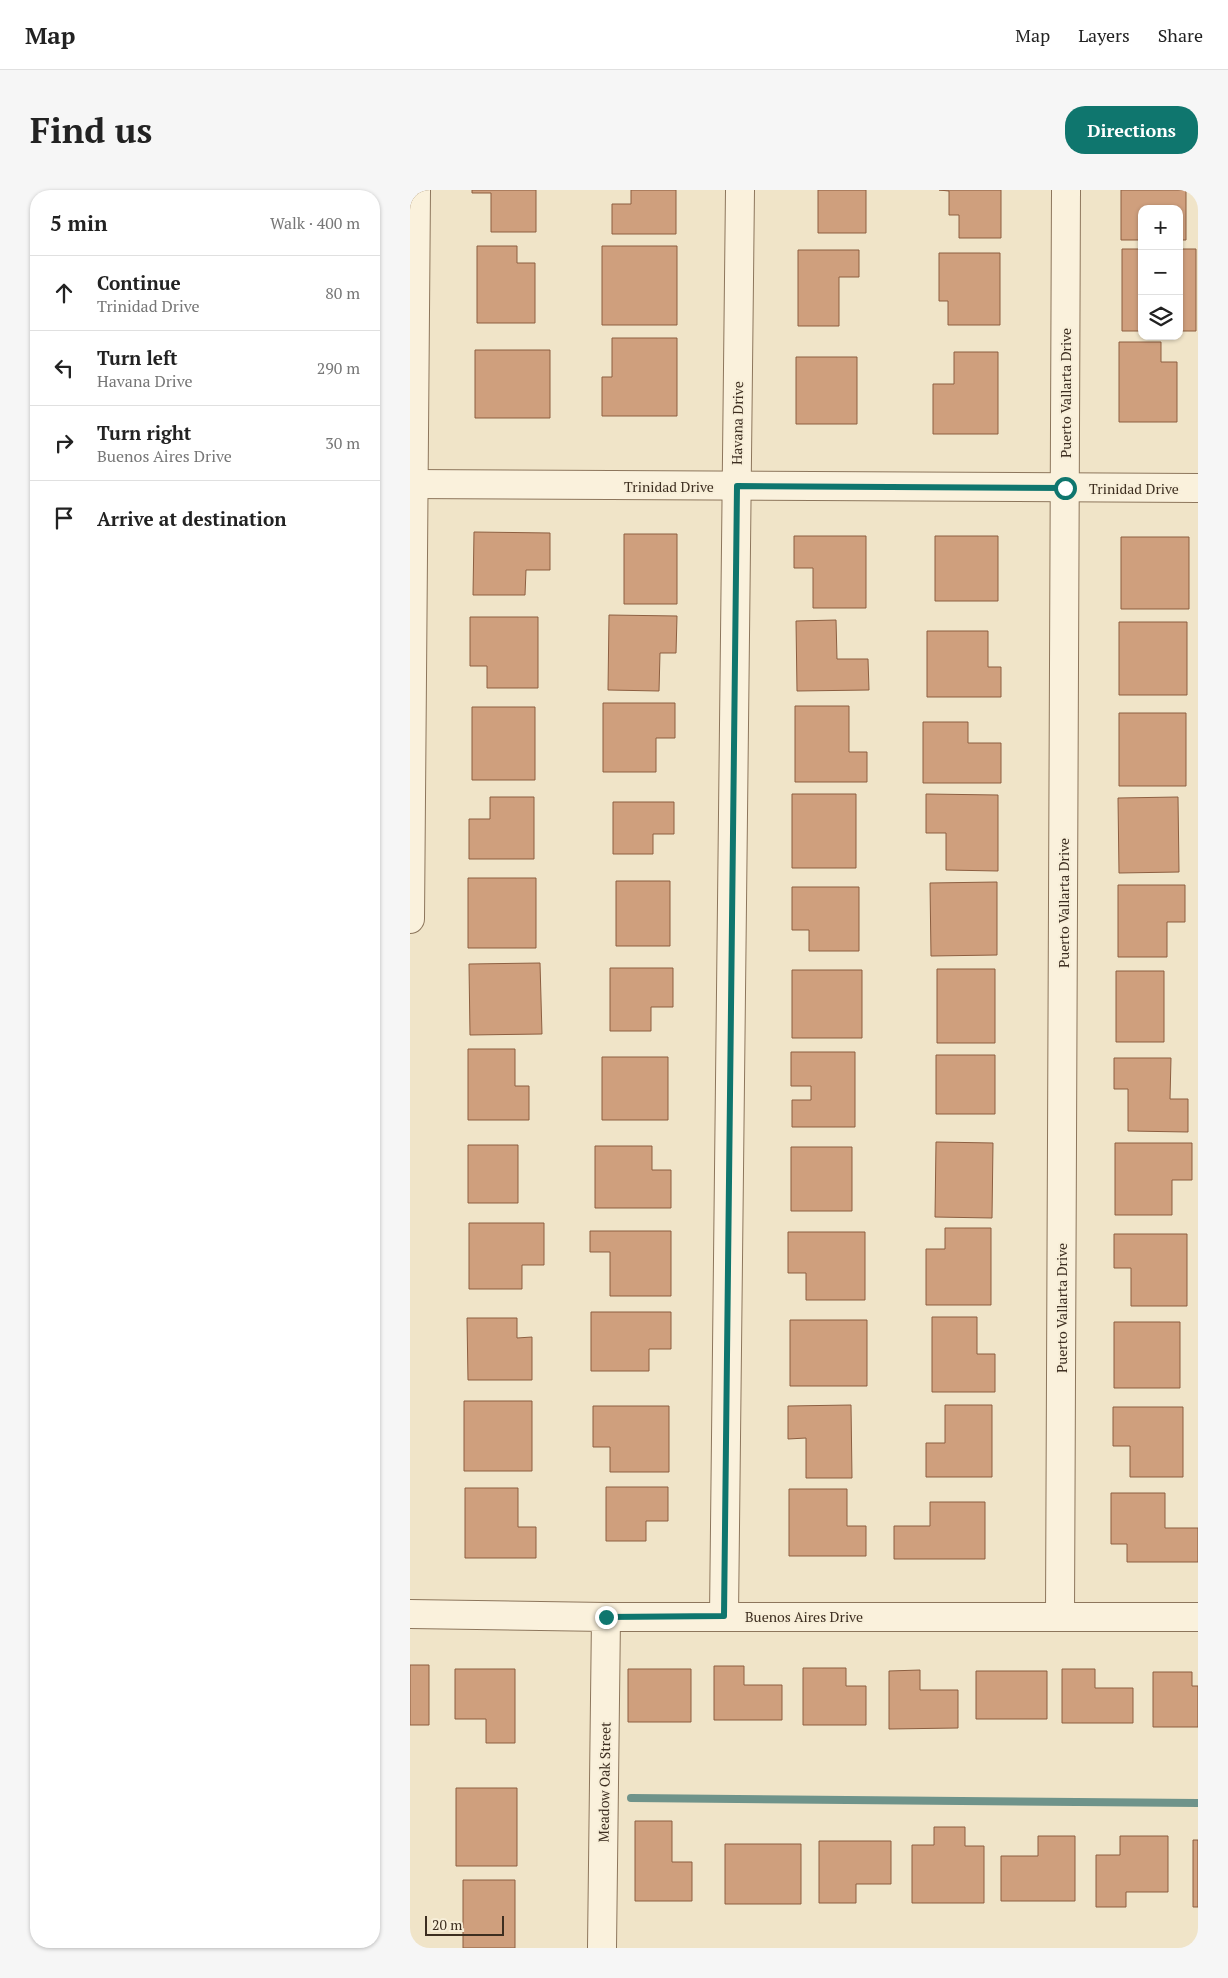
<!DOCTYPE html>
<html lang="en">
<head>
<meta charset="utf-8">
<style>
	:root { --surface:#fff; --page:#f6f6f6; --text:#222; --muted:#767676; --line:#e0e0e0; --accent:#0f766e }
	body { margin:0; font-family:"PT Serif",serif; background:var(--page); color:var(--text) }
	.controls { position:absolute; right:15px; top:15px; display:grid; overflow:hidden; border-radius:10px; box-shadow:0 1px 4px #0004 }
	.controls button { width:45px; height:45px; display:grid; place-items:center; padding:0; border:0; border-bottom:1px solid var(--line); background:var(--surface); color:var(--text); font:25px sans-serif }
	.scale { position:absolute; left:15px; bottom:12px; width:79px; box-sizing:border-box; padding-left:5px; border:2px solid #3d2e20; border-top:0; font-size:14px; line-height:18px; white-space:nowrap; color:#3d2e20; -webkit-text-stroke:4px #f7eed8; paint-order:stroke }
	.stop { position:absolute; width:15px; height:15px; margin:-11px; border:4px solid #0f766e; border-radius:50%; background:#fff }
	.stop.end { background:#0f766e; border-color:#fff; box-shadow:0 1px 5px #0008 }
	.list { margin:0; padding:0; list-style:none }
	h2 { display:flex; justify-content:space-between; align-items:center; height:65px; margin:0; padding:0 20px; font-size:21px }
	h2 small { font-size:16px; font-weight:400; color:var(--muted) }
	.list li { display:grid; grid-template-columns:32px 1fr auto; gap:15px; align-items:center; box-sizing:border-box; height:75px; padding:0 20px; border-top:1px solid var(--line) }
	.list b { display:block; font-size:19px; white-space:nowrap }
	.list p { margin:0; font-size:16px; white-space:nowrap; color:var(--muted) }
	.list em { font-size:16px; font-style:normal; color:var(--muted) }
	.icon { flex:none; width:28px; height:28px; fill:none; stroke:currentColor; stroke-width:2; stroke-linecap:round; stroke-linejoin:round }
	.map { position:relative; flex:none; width:788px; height:1758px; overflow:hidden; border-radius:20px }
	header { display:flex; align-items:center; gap:30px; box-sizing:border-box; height:70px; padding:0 25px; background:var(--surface); border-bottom:1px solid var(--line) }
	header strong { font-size:24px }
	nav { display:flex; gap:28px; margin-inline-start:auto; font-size:18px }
	.intro { display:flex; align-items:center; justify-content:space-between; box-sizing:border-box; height:120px; padding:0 30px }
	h1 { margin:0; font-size:35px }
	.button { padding:12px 22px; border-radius:20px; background:var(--accent); color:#fff; font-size:18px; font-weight:700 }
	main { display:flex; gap:30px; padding:0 30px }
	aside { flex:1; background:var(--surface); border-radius:20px; box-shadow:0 1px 4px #0004 }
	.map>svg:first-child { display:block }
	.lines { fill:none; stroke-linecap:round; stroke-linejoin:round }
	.stream { stroke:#6f938a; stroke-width:8 }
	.building { fill:#cf9f7d; stroke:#8d5f41 }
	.minor-casing { stroke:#8d765c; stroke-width:30 }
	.tertiary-casing { stroke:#8d765c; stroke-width:30 }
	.minor { stroke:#faf1dc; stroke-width:28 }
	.tertiary { stroke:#faf1dc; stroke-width:28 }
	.route { stroke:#0f766e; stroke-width:6 }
	.labels { text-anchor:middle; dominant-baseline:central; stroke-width:4; stroke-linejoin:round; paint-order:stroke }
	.street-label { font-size:14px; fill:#3d2e20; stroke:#f7eed8 }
</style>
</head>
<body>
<header>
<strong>Map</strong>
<nav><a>Map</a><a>Layers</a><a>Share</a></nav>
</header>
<div class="intro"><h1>Find us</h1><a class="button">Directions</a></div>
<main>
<aside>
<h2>5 min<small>Walk · 400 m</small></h2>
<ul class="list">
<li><svg class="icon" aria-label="ahead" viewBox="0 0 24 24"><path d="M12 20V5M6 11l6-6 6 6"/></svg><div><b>Continue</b><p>Trinidad Drive</p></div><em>80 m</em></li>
<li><svg class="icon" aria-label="left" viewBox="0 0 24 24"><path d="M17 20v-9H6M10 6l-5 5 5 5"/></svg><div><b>Turn left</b><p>Havana Drive</p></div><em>290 m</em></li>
<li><svg class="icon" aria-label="right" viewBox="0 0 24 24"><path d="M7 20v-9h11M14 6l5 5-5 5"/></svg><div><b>Turn right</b><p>Buenos Aires Drive</p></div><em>30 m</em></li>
<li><svg class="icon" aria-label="arrive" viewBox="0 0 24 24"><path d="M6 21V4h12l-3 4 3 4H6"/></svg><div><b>Arrive at destination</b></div></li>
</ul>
</aside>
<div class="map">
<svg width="788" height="1758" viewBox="0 0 788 1758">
	<rect width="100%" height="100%" fill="#f0e4c8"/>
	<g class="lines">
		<!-- stream -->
		<path class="stream" d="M221,1608l567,5"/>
	</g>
	<!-- building -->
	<path class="building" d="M62,0h64v42h-45v-39h-19z
		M221,0h45v44h-64v-30h19z
		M408,0h48v43h-48z
		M591,0v48h-42v-23h-10v-24l-10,-1z
		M711,0h65v50h-7v-31h-37v31h-21z
		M67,56h40v17h18v60h-58z
		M192,56h75v79h-75z
		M712,59h20v82h-20z
		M769,59h17v82h-17z
		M388,60h61v27h-20v49h-41z
		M529,63h61v72h-52v-24h-9z
		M202,148h65v78h-75v-39h10z
		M709,152h42v20h16v60h-58z
		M65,160h75v68h-75z
		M544,162h44v82h-65v-50h21z
		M386,167h61v67h-61z
		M64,342l76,1v37h-24l-1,25h-52z
		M214,344h53v70h-53z
		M384,346h72v72h-53v-40h-19z
		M525,346h63v65h-63z
		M711,347h68v72h-68z
		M199,425l68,1 -1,37h-16l-1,38 -51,-1z
		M60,427h68v71h-51v-22h-17z
		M426,430l1,39h31l1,31 -72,1 -1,-70z
		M709,432h68v73h-68z
		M517,441h61v36h13v30h-74z
		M193,513h72v35h-19v34h-53z
		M385,516h54v46h18v30h-72z
		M62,517h63v73h-63z
		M709,523h67v73h-67z
		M513,532h45v21h33v40h-78z
		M382,604h64v74h-64z
		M516,604l72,1v76l-52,-1v-37h-20z
		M80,607h44v62h-65v-40h21z
		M768,607l1,75 -60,1 -1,-75z
		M203,612h61v32h-21v20h-40z
		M58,688h68v70h-68z
		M206,691h54v65h-54z
		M587,692v73l-66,1 -1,-73z
		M708,695h67v37h-18v35h-49z
		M382,697h67v64h-50v-21h-17z
		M130,773l2,71 -72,1 -1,-71z
		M200,778h63v39h-22v24h-41z
		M527,779h58v74h-58z
		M382,780h70v68h-70z
		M706,781h48v71h-48z
		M58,859h47v37h14v34h-61z
		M381,862h64v75h-63v-27h19v-14h-20z
		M526,865h59v59h-59z
		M192,867h66v63h-66z
		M704,868h57l-1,41h18v33l-60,-1v-42h-14z
		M526,952l57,1 -1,75 -57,-1z
		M705,953h77v37h-20v35h-57z
		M58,955h50v58h-50z
		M185,956h57v24h19v38h-76z
		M381,957h61v64h-61z
		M59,1033h75v42h-22v24h-53z
		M535,1038h46v77h-65v-56h19z
		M180,1041h81v65h-61v-44h-20z
		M378,1042h77v68h-59v-27h-18z
		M704,1044h73v72h-56v-38h-17z
		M181,1122h80v37h-22v22h-58z
		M522,1127h45v37h18v38h-63z
		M57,1128h50v20l15,-1v43h-64z
		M380,1130h77v66h-77z
		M704,1132h66v66h-66z
		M54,1211h68v70h-68z
		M441,1215l1,73h-46v-40l-18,1v-33z
		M535,1215h47v72h-66v-34h19z
		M183,1216h76v66h-59v-25h-17z
		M703,1217h70v70h-53v-31h-17z
		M196,1297h62v34h-22v20h-40z
		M55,1298h53v39h18v31h-71z
		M379,1299h58v37h19v30h-77z
		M701,1303h54v35h33v34h-71v-18h-16z
		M520,1312h55v57h-91v-33h36z
		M0,1475h19v60h-19z
		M304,1476h30v19h38v35h-68z
		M393,1478h43v18h20v39h-63z
		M45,1479h60v74h-29v-24h-31z
		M218,1479h63v53h-63z
		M652,1479h33v19h38v35h-71z
		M510,1480v20h38v38l-69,1v-58z
		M566,1481h71v48h-71z
		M743,1482h39v14h6v41h-45z
		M46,1598h61v78h-61z
		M225,1631h37v41h20v39h-57z
		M524,1637h31v19h19v57h-72v-58h22z
		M628,1646h37v65h-74v-45h37z
		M710,1646h48v56h-42v15h-30v-52h24z
		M783,1650h5v67h-5z
		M409,1651h72v43h-35v19h-37z
		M315,1654h76v60h-76z
		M53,1690h52v68h-52z"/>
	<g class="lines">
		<defs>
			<path id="minor" d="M0,729l6,-729
				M0,1424l196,3h592
				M650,1425l6,-1425
				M314,1426l16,-1426
				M192,1758l4,-331"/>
			<path id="tertiary" d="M0,294l788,4"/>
		</defs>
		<!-- minor casing -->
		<use href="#minor" class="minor-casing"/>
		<!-- tertiary casing -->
		<use href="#tertiary" class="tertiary-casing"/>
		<!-- minor -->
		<use href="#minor" class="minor"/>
		<!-- tertiary -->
		<use href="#tertiary" class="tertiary"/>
	</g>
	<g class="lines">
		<!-- route -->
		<path class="route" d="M196,1427l118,-1 13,-1130 328,2"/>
	</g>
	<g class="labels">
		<!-- street labels -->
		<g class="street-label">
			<text transform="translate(655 203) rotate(-90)">Puerto Vallarta Drive</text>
			<text transform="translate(327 233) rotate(-89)">Havana Drive</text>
			<text x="259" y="296">Trinidad Drive</text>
			<text x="724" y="298">Trinidad Drive</text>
			<text transform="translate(653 713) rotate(-90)">Puerto Vallarta Drive</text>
			<text transform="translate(651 1118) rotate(-90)">Puerto Vallarta Drive</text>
			<text x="394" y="1426">Buenos Aires Drive</text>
			<text transform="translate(194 1592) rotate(-89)">Meadow Oak Street</text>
		</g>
	</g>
</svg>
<div class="controls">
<button>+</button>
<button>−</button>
<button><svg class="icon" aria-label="layers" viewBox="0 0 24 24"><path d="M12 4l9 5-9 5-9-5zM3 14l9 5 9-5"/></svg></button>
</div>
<div class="scale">20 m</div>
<div class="stop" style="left:655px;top:298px"></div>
<div class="stop end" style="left:196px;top:1427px"></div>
</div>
</main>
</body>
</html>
